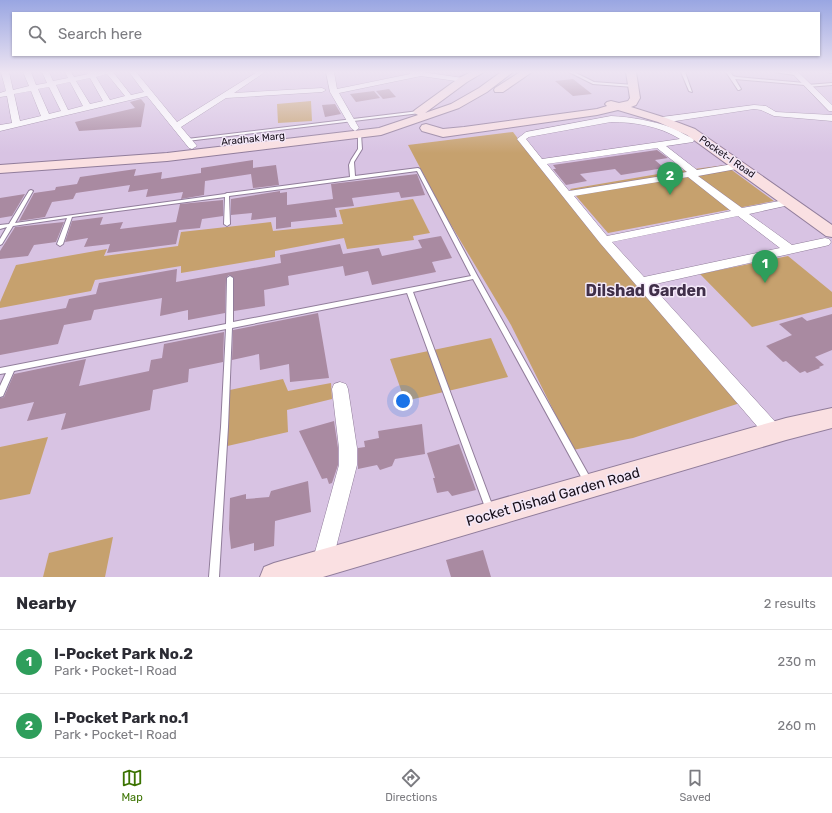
<!DOCTYPE html>
<html lang="en">
<head>
<meta charset="utf-8">
<style>
	:root { --surface:#fff; --page:#f7f7f7; --text:#2b2b33; --muted:#7c7c81; --line:#e1e1e2; --accent:#3b7301 }
	body { margin:0; font-family:Rubik,sans-serif; background:var(--page); color:var(--text) }
	.you { position:absolute; left:403px; top:401px; width:14px; height:14px; margin:-10px; border:3px solid #fff; border-radius:50%; background:#1a73e8; box-shadow:0 0 0 6px #1a73e833 }
	.badge { display:grid; place-items:center; width:26px; height:26px; border-radius:50%; background:var(--accent); color:#fff; font-size:13px; font-weight:700 }
	.pin { position:absolute; translate:-50% -33px; filter:drop-shadow(0 1px 2px #0008) }
	.pin::after { content:''; position:absolute; top:21px; width:14px; height:12px; background:inherit; clip-path:polygon(0 0,100% 0,50% 100%) }
	.list { margin:0; padding:0; list-style:none }
	h2 { display:flex; justify-content:space-between; align-items:center; height:52px; margin:0; padding:0 16px; font-size:17px }
	h2 small { font-size:13px; font-weight:400; color:var(--muted) }
	.list li { display:grid; grid-template-columns:26px 1fr auto; gap:12px; align-items:center; box-sizing:border-box; height:64px; padding:0 16px; border-top:1px solid var(--line) }
	.list b { display:block; font-size:15px; white-space:nowrap }
	.list p { margin:0; font-size:13px; white-space:nowrap; color:var(--muted) }
	.list em { font-size:13px; font-style:normal; color:var(--muted) }
	.icon { flex:none; width:22px; height:22px; fill:none; stroke:currentColor; stroke-width:2; stroke-linecap:round; stroke-linejoin:round }
	.map { position:relative; flex:none; width:832px; height:577px; overflow:hidden }
	.search { position:absolute; background:var(--surface); box-shadow:0 1px 3px #0004; left:12px; right:12px; top:12px; height:44px; display:flex; align-items:center; gap:10px; box-sizing:border-box; padding:0 14px; border-radius:0px; color:var(--muted); font-size:15px }
	.sheet { height:180px; background:var(--surface) }
	nav { display:flex; justify-content:space-around; align-items:center; box-sizing:border-box; height:56px; border-top:1px solid var(--line); background:var(--surface); font-size:11px; color:var(--muted) }
	nav a { display:grid; justify-items:center; gap:2px }
	nav .on { color:var(--accent) }
	.map>svg:first-child { display:block }
	.green { fill:#c6a16e }
	.building { fill:#a98aa1 }
	.lines { fill:none; stroke-linecap:round; stroke-linejoin:round }
	.lane-casing { stroke:#917d9b; stroke-width:2 }
	.street-casing { stroke:#917d9b; stroke-width:1 }
	.secondary-casing { stroke:#917d9b; stroke-width:2 }
	.lane { fill:#fff; fill-rule:evenodd }
	.street { fill:#fff; fill-rule:evenodd }
	.secondary { fill:#fae0e2; fill-rule:evenodd }
	.labels { text-anchor:middle; dominant-baseline:central; stroke-width:3; stroke-linejoin:round; paint-order:stroke }
	.far-street-label { font-size:10px; fill:#150d18; stroke:#f3e8f8 }
	.near-street-label { font-size:14px; fill:#150d18; stroke:#f3e8f8 }
	.district-label { font-size:16px; font-weight:bold; fill:#402f49; stroke:#f3e8f8 }
</style>
</head>
<body>
<div class="map">
<svg width="832" height="577" viewBox="0 0 832 577">
	<rect width="100%" height="100%" fill="#d8c3e3"/>
	<!-- green -->
	<path class="green" d="M311,101l1,20 -34,2 -1,-19z
		M513,132l24,32 203,239 -107,35 -60,12 -62,-125 -66,-110 -37,-70z
		M725,165l49,36 -166,32 -38,-44 94,-16z
		M413,199l17,34 -17,3 1,4 -67,9 -3,-11 -69,13v6l-94,16v-7l-86,14 -4,11 -91,17v-6l16,-37 91,-16 -3,7 74,-10 3,-14 90,-10 2,9 70,-7 -4,-14z
		M788,256l44,36v15l-80,20 -52,-53z
		M491,338l17,39 -103,24 -15,-42z
		M283,379l5,12 43,-8 1,16 -45,11 1,22 -65,15 2,-56z
		M48,437l-18,57 -30,6v-53z
		M113,537l-8,40h-62l6,-24z"/>
	<!-- building -->
	<path class="building" d="M573,79l19,15 -19,2 -18,-15z
		M389,89l7,8 -13,2 -7,-8z
		M374,91l6,7 -24,4 -6,-8z
		M141,99l4,5 -4,23 -62,4 -4,-9 60,-14 -5,-6z
		M335,104l6,10 -16,3 -3,-12z
		M657,150l11,8 -13,2 9,8 -43,7 -6,-6 -35,5 7,7 -21,4 -13,-16h3l-3,-4z
		M253,160v8l23,-3 3,20 -26,3 -2,-14 -46,7 -1,14 -23,4 2,-7 -37,5 2,-8 -20,3 2,-7 -54,8 -3,6 -21,3 -7,15 -26,4 15,-28 21,-3 1,-3 21,-3 3,-7 56,-8 -2,7 28,-4 -1,7 40,-6v-5z
		M417,174l8,21 -24,3 -2,-6 -47,6 2,8 -19,2 2,9 -46,5v5l-15,2v-12l-25,3 1,-7 -21,2v-16l49,-8v2l7,-1v13l46,-6 -2,-15z
		M25,194l-13,22 -12,2v-20z
		M223,200v16l-21,3 -2,9 -21,2 -3,14 -69,9 3,-9 -26,3 4,-9 -23,4 7,-21 31,-4 -3,8 23,-3 -3,7 56,-7 4,-18z
		M64,222l-8,20 -22,3 -6,11 -28,3v-8l15,-24z
		M441,236l11,22 -20,4 4,10 -64,13 -4,-14 -23,5 -2,-10 -55,10 1,9 -25,5 1,16 -31,5v-33l-5,-3 -3,3 -1,35 -37,7v-10l-28,6 2,-18 -68,12 -3,10 -27,5 -6,19 -58,11v-35l66,-12 3,-9 27,-5 3,-11 78,-14 -1,13 105,-19 -1,-8 60,-11 3,10 36,-6 3,8 40,-8 -4,-8z
		M318,313l11,65 -39,4 -1,-18 -29,6 -1,-16 -27,6 1,-30z
		M832,314v36l-17,7 9,8 -5,2 1,1 -13,5 -2,-2 -5,2 -14,-12 -3,1 -17,-16 26,-11 -13,-11 23,-7 5,4z
		M224,332l-1,30 -34,7 -1,13 -35,8 -3,20 -89,20 5,-17 -39,8 7,-19 -34,7v-11l4,-1 10,-23 72,-15 -7,27 70,-15 2,-11 11,-2 2,-14z
		M334,421l4,27v17l-6,18 -3,1 -2,-6 -5,1 -23,-48z
		M422,424l3,30 -30,5 -3,7 -12,4 -3,-5 -19,4v-21l7,-1 -1,-6 15,-3 -1,-7z
		M459,444l17,46 -24,6 -4,-5 -11,2 -4,-15h2l-8,-25z
		M308,481l3,31 -36,9 -1,25 -20,5v-8l-23,6 -2,-20 1,-31 16,-4v5l23,-2 2,-6z
		M483,550l8,27h-40l-5,-17z"/>
	<g class="lines">
		<defs>
			<path id="lane" d="M569,72h5l20,10 40,3 2,1 -2,1 -41,-3z
				M681,72h4l7,20 -3,-1z
				M726,72h4l3,4 4,1 68,6 2,1 -2,1 -70,-6 6,10 -2,1h-1z
				M774,72h13l10,2 -2,1z
				M829,72h3v1h-2z
				M832,83v2l-25,2 -2,-1 2,-1z
				M419,111l2,1 -1,1 -233,28 -2,-1 2,-1z
				M358,133l3,1 1,15 -8,13 1,14 63,-8 2,1 58,108 114,204 -1,3 -3,1 -3,-1 -112,-205 -60,13 81,218 -1,3 -3,1 -3,-1 -1,-3 -79,-217 -175,35 -4,99 -9,150h-10l12,-150 5,-98 -212,42 -11,25 -3,1v-11l6,-13 -6,1v-6l226,-44 1,-46 3,-2 3,2v44l238,-46 -54,-105 -188,25 1,28 -3,2 -3,-2 1,-27 -153,20 -9,27 -3,2 -3,-2 10,-26 -54,8 -11,18 -2,1v-6l7,-12 -7,2v-4l9,-1 20,-33 2,-1 2,1 -18,32 210,-29 2,-1h2l121,-16 -1,-12 2,-5 7,-11z"/>
			<path id="street" d="M1,72h8l4,18 16,-4 -6,-14h8l5,13 11,-2 -5,-11h7l4,9 15,-3 -3,-6h6l3,5 14,-3 -1,-2h26l18,23 13,-3 -15,-20h7l41,50 80,-50h8l-31,21 88,-5 4,2 -4,2 -96,6 -45,29 16,19 -5,3 -3,-1 -42,-52 -147,35v-6l12,-2 -5,-27 -7,1v-4l6,-2zM107,74l18,22 -15,4 -14,-23zM90,78l13,23 -13,3 -14,-23zM70,82l13,24 -15,4 -12,-25zM49,87l12,24 -12,3 -11,-25zM31,91l10,25 -21,5 -6,-27z
				M326,72h8l3,17 73,-15v-2h12l41,6 4,2 -4,2 -42,-6 -82,17 20,35 -4,3 -4,-3 -21,-36z
				M791,72h7l34,33v6h-3z
				M754,105l12,1 10,6 56,3v6l-58,-5 -13,-6 -7,-1 -92,14 -4,-3 4,-3z
				M611,116c21,1 42,5 62,12 7,3 13,8 20,10l1,2 -1,2 -27,4 31,24 42,-7 3,1 2,2 -2,2 -44,8 44,32 48,-9 4,1 1,2 -1,2 -45,10 43,31 33,-7 4,1 2,3 -2,3 -4,1 -174,39 129,142 2,6 -2,6 -6,2 -6,-2 -168,-196 -83,-104 9,-7zM611,122c24,0 48,4 69,17l-138,20 -16,-20 3,-2zM657,148l30,24 -118,19 -22,-27zM688,177l43,34 -124,25 -33,-40zM738,216l42,32 -136,29 -32,-35z
				M340,382l6,2 2,5 9,59v17l-25,98 -3,7 -7,3 -7,-3 -3,-7 27,-98v-17l-7,-59 2,-5z"/>
			<path id="secondary" d="M471,72h13l-17,10 -42,31 26,-9 28,-16 22,-16h12l-26,20 -28,16 -78,27 -214,26 -167,12v-8l167,-12 212,-25 39,-13 -5,-3 2,-2 44,-32z
				M520,72h12l-29,20h-8l-1,-2 1,-2z
				M626,72h10l4,26 -4,7 -5,2 35,11 29,11 137,96v12l-6,-1 -139,-101 -29,-13 -40,-12 -21,5 -154,22 -21,-6 -2,-3 2,-3 4,-1 17,5 21,-2 133,-18 10,-3 -2,-2 2,-2 4,-1 8,2 9,-2 2,-3z
				M832,408v20l-46,12 -463,137h-63l4,-10 10,-4 512,-145z"/>
		</defs>
		<!-- lane casing -->
		<use href="#lane" class="lane-casing"/>
		<!-- street casing -->
		<use href="#street" class="street-casing"/>
		<!-- secondary casing -->
		<use href="#secondary" class="secondary-casing"/>
		<!-- lane -->
		<use href="#lane" class="lane"/>
		<!-- street -->
		<use href="#street" class="street"/>
		<!-- secondary -->
		<use href="#secondary" class="secondary"/>
	</g>
	<!-- sky -->
	<linearGradient id="sky" x2="0" y2="1"><stop stop-color="#99a6e2"/><stop offset="0.47" stop-color="#ede4f2"/><stop offset="1" stop-color="#ede4f2" stop-opacity="0"/></linearGradient>
	<rect width="832" height="153" fill="url(#sky)"/>
	<g class="labels">
		<!-- far-street labels -->
		<g class="far-street-label">
			<text transform="translate(253 139) rotate(-6)">Aradhak Marg</text>
			<text transform="translate(727 157) rotate(35)">Pocket-I Road</text>
		</g>
		<!-- near-street labels -->
		<g class="near-street-label">
			<text transform="translate(553 497) rotate(-16)">Pocket Dishad Garden Road</text>
		</g>
		<!-- district labels -->
		<g class="district-label">
			<text x="646" y="290">Dilshad Garden</text>
		</g>
	</g>
</svg>
<div class="you"></div>
<div class="pin badge" style="left:765px;top:283px;background:#2e9e5b">1</div>
<div class="pin badge" style="left:670px;top:195px;background:#2e9e5b">2</div>
<div class="search"><svg class="icon" aria-label="search" viewBox="0 0 24 24"><circle cx="10" cy="10" r="6"/><path d="M15 15l6 6"/></svg>Search here</div>
</div>
<section class="sheet">
<h2>Nearby<small>2 results</small></h2>
<ul class="list">
<li><span class="badge" style="background:#2e9e5b">1</span><div><b>I-Pocket Park No.2</b><p>Park · Pocket-I Road</p></div><em>230 m</em></li>
<li><span class="badge" style="background:#2e9e5b">2</span><div><b>I-Pocket Park no.1</b><p>Park · Pocket-I Road</p></div><em>260 m</em></li>
</ul>
</section>
<nav>
<a class="on"><svg class="icon" aria-label="map" viewBox="0 0 24 24"><path d="M3 6l6-2 6 2 6-2v14l-6 2-6-2-6 2zM9 4v14M15 6v14"/></svg>Map</a>
<a><svg class="icon" aria-label="directions" viewBox="0 0 24 24"><path d="M12 3l9 9-9 9-9-9zM9 14v-3h6M13 9l2 2-2 2"/></svg>Directions</a>
<a><svg class="icon" aria-label="saved" viewBox="0 0 24 24"><path d="M7 4h10v16l-5-4-5 4z"/></svg>Saved</a>
</nav>
</body>
</html>
